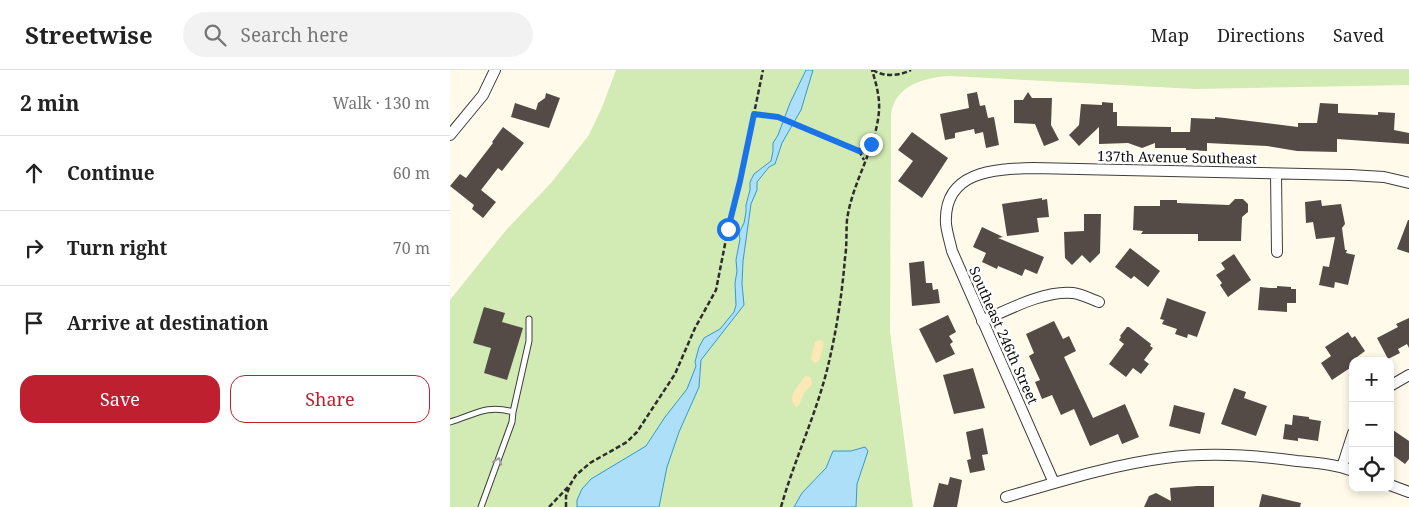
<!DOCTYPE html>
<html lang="en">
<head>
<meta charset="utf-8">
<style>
	:root { --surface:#fff; --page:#f2f2f2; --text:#222; --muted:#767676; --line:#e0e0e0; --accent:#be2030 }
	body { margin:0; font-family:"Noto Serif",serif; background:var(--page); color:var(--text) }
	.controls { position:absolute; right:15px; bottom:15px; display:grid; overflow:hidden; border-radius:10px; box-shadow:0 2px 8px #0003 }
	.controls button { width:45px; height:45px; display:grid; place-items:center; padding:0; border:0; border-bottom:1px solid var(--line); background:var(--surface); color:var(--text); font:25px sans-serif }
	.stop { position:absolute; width:15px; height:15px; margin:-11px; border:4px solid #1a73e8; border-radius:50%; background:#fff }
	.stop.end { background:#1a73e8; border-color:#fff; box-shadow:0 1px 5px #0008 }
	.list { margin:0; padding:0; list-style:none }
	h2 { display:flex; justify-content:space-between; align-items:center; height:65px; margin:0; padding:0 20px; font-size:21px }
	h2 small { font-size:16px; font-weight:400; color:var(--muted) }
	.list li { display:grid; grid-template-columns:32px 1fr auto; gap:15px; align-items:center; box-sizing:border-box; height:75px; padding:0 20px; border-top:1px solid var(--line) }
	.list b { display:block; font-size:19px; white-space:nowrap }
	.list em { font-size:16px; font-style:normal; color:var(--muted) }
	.actions { display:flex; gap:10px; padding:15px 20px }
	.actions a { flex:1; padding:11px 0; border:1px solid var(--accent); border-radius:15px; text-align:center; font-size:18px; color:var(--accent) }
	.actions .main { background:var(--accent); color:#fff }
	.icon { flex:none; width:28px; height:28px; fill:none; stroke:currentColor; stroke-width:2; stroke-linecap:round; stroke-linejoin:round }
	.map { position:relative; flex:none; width:959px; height:437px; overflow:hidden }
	header { display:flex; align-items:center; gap:30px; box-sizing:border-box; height:70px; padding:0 25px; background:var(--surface); border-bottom:1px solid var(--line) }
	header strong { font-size:24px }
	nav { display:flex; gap:28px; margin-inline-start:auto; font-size:18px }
	.search { width:350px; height:45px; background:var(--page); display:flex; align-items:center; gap:12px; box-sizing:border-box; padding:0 18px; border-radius:28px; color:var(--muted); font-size:19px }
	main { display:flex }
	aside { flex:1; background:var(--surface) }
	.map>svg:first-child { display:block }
	.green { fill:#d2eab3 }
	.sand { fill:#fce8b4 }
	.water { fill:#ade0f8; stroke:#329ad0 }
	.building { fill:#544b47 }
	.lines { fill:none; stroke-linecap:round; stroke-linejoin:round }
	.lane-casing { stroke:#3e3e3e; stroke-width:7 }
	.street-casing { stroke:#3e3e3e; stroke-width:12 }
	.path { stroke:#2d2d2d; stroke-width:2.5; stroke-dasharray:5 2.5; stroke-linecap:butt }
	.lane { stroke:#fff; stroke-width:5 }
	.street { stroke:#fff; stroke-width:10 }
	.oneway { stroke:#9d9d9d }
	.route { stroke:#1a73e8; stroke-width:6 }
	.labels { text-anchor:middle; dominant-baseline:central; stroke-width:5; stroke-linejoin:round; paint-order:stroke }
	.street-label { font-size:14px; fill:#0b0b0b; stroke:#fff }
</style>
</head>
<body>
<header>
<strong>Streetwise</strong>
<div class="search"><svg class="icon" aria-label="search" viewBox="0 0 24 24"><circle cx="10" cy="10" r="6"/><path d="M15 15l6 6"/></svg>Search here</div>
<nav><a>Map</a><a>Directions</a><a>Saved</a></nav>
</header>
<main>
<aside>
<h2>2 min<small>Walk · 130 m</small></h2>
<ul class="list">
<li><svg class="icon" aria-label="ahead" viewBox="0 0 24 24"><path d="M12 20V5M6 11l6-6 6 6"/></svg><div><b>Continue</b></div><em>60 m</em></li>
<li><svg class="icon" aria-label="right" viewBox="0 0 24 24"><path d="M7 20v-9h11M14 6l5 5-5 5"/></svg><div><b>Turn right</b></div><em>70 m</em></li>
<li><svg class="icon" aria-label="arrive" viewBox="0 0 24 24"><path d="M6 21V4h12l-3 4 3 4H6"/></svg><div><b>Arrive at destination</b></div></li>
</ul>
<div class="actions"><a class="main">Save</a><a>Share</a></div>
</aside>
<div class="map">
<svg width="959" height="437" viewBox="0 0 959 437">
	<rect width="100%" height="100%" fill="#fffae9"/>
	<!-- green -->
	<path class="green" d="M166,0h793v15l-213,4 -246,-13c-26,1 -56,10 -59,39l-1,217 23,175h-463v-207l57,-71 44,-46 38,-48 14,-30z"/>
	<!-- sand -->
	<path class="sand" d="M369,270l4,1 1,3 -5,17 -4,2 -3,-2c-2,-6 2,-12 3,-19z
		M357,306l4,1 1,7 -8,9 -5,12 -3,2c-8,-8 -2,-16 3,-23 4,-4 3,-7 8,-8z"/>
	<!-- water -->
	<path class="water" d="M356,0h7l-12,40 -19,33 -7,21 -6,3 -12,15v8l-6,14 -8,57 -1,23 2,21 -43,55 -2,27 -20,45 -12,35 -8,40h-82v-7l5,-11 9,-10 55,-33 19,-29 22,-28 9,-23 -1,-4 4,-15 5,-9 16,-9 14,-17 2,-7 -1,-22 2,-12 -1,-11 4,-21 -1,-6 5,-10 2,-11v-7l4,-15v-8l4,-8 17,-13 2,-10v-8l5,-8 12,-32z
		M415,377l3,4 -11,33 -1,23h-62l8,-14 24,-25 7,-17h18z"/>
	<!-- building -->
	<path class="building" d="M527,22l3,14 5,-1 3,13 6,-1 5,28 -13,3 -3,-16 -8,2 -1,-5 -19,4v5l-10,2 -5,-26 29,-6 -2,-14z
		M578,22l4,6h20l-1,27 8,15 -15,6 -9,-22 -21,-1v-23h9z
		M96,23l14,5 -11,30 -38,-11 4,-14 21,7 2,-7 7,-5z
		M652,32l11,1v9h4v14l54,1v5h19l1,-14 24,1v-2l10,1 73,9v-4h19l3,-20 18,1v9l40,2v-3l17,1 -1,17 15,3v11l-72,-5v13l-40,-1 -30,-5 -60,-3v8l-21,-1v-2h-31v-5l-13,5 -14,-5 -29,1v-17l-20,19 -10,-11 10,-10 2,-21 21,1z
		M53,57l21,16 -22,28 -4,-3 -17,22 15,12 -13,16 -11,-9 2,-4 -24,-19 10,-12 6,4 27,-35 -1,-1z
		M462,62l36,26 -26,40 -24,-17 15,-20 -15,-11z
		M592,128v2l5,-1 2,18 -12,1 2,14 -32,4 -5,-32z
		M785,129h8l5,5v8l-6,5 -1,24h-43v-7h-57l2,-3 -10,-1 1,-24h26v-6h17v3l52,2z
		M871,130l1,6 19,-2 4,20 -3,4 3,22h2l-1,3 9,2 -7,30 -13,-3 -1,6 -15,-3 4,-19 6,1 6,-30 -19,2 -3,-17 -7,1 -1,-21z
		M634,144h17l-1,39 -10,10 -8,-8 -10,10 -7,-7 -1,-26 20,-1z
		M958,150h1v33l-12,-4z
		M532,157l21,10 -5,1 46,19 -7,17 -12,-5 -3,7 -24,-10 -1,3 -15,-7 4,-9 -13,-6z
		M680,178l30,23 -12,16 -14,-11 -3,3 -16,-12z
		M784,184l17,26 -23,17 -8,-12 2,-2 -6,-8 9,-6 -4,-6z
		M474,191l2,22h6l1,7 5,-1 2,14 -28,3 -3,-43z
		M827,216l14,1v2h5v14h-9v9l-29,-2 2,-23 10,1h7z
		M717,228l39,14 -9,25 -9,-3 -1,4 -12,-4 2,-5 -15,-5 2,-4 -4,-1z
		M34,237l21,6 -3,9 21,6 -16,52 -23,-7 7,-25 -18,-5z
		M498,245l8,17 -7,4 4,6 -3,2 5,10 -19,9 -17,-34z
		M959,248v30l-2,-4 -9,5 2,4 -12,6 -11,-21 21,-11 -2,-3z
		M604,251l9,18 6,-3 7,15 -12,6 29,61 32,-14 14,33 -17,7 -4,-10 -28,12 -16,-37 -13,6 -9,-20 -10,4 -7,-17 5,-2 -11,-24 5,-3 -8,-19z
		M677,257h2l22,17 -1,2 3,2 -9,12 5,4 -8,10 -8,-6 -7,9 -17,-13 15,-20 -5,-4 2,-3 -1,-1z
		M898,262l4,6 3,-2 10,15 -12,9v6l-21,14 -11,-17 10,-7 -6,-9z
		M523,298l12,40 -31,6 -11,-39z
		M784,318l12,4 -2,6 23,8 -11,30 -35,-12z
		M724,335l31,8 -5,21 -31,-8z
		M843,345l16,2v2l12,2 -3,20 -20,-3v3l-15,-2 2,-15 7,1z
		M533,358l5,26 -6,1 3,15 -15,3 -3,-13 4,-1 -5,-27z
		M940,358l19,13v18l-4,5 -15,-11z
		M500,407l12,3 -5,27h-24l6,-24 9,2z
		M747,416h17v21h-70l5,-11 7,-3 15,8 -1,-13z
		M812,424l39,9 -1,4h-41z"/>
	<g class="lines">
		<defs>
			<path id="lane" d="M0,352c24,-7 37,-18 63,-10
				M31,437l31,-85 1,-10 16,-71v-22"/>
			<path id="street" d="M0,65l33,-40 12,-25
				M826,104l1,78
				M532,251c26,-11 62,-31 91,-28 8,1 18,6 26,9
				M940,316l19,-11
				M892,397l11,-34
				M604,413l-102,-232c-2,-9 -5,-18 -6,-27 -3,-53 48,-55 87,-56l317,7 34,2 25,6
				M940,415l19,7
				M556,427c52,-15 105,-32 159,-39 43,-6 89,-3 132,3 19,2 38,3 56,10"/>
		</defs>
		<!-- lane casing -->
		<use href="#lane" class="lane-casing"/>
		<!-- street casing -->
		<use href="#street" class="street-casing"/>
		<!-- path -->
		<path class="path" d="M423,0c10,7 27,6 38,0
			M304,44l24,3 81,34 10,-3
			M409,81l5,9
			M99,437l20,-21
			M116,437v-11l4,-11 6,-10 14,-12 37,-21 10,-10 38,-58 20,-46 21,-38 12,-61 12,-48 23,-111
			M331,437c13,-46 34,-90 46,-137 9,-36 15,-75 18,-112 2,-12 1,-25 2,-38 5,-38 29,-71 32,-109 1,-14 -3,-28 -7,-41"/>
		<!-- lane -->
		<use href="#lane" class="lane"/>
		<!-- street -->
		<use href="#street" class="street"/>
	</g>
	<!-- one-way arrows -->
	<defs><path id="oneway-chevron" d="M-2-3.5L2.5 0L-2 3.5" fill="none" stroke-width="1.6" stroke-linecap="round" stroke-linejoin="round" transform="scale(1.25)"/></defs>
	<use class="oneway" href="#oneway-chevron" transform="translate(48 391) rotate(-70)"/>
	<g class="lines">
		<!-- route -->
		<path class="route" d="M278,159l12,-48 14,-67 24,3 81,34 8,-1 4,-6"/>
	</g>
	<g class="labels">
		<!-- street labels -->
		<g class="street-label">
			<text transform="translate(727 87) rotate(1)">137th Avenue Southeast</text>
			<text transform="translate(554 265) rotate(66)">Southeast 246th Street</text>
		</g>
	</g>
</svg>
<div class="controls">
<button>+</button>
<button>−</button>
<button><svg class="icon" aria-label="locate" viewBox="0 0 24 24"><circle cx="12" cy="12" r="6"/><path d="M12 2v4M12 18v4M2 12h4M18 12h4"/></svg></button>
</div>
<div class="stop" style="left:278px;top:159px"></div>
<div class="stop end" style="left:421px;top:74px"></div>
</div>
</main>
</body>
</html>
